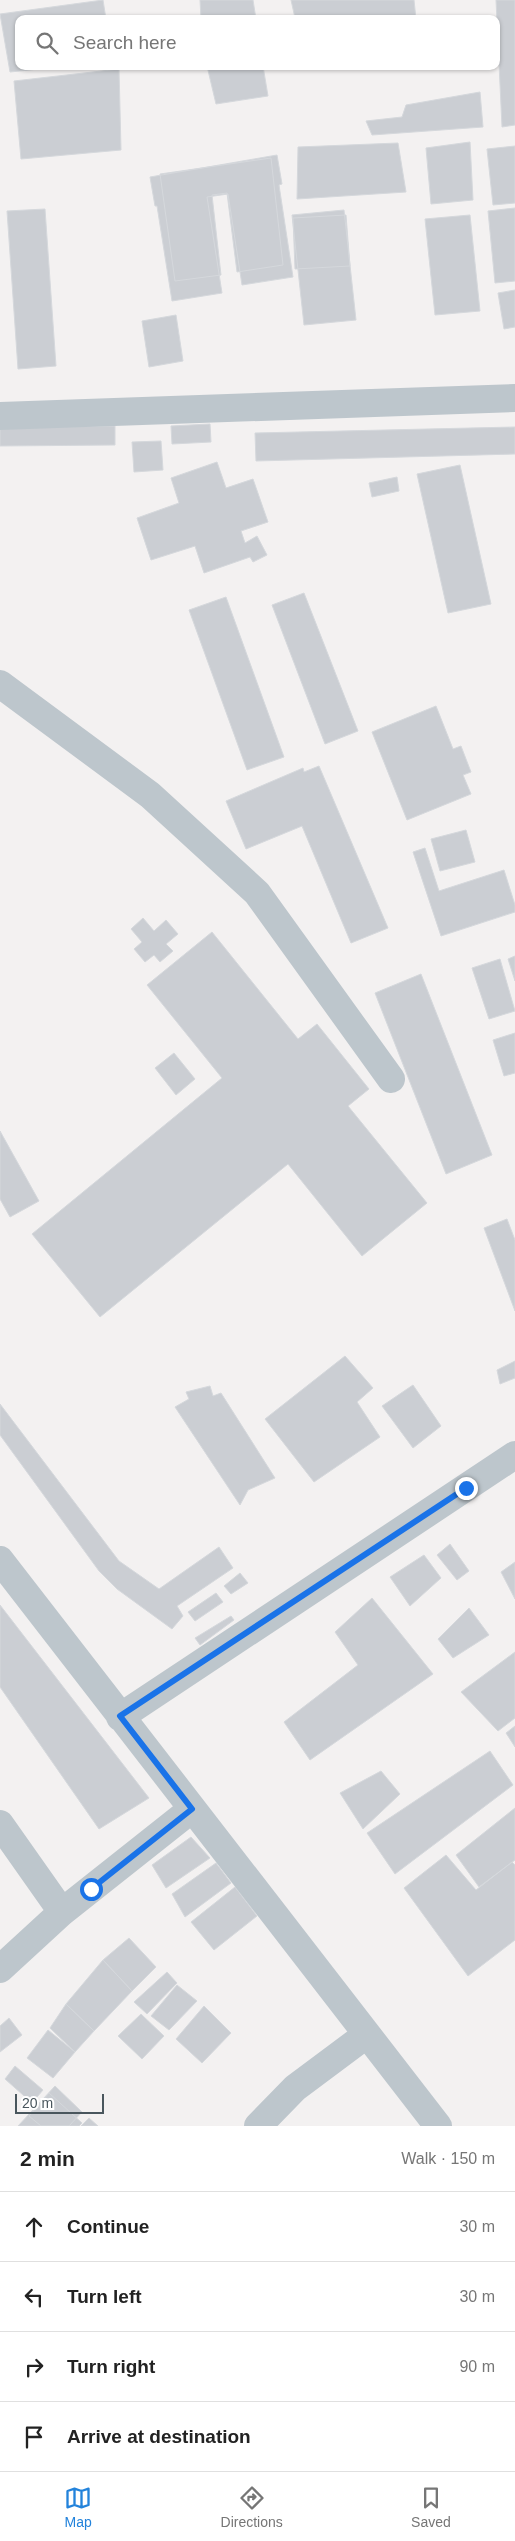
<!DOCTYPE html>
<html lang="en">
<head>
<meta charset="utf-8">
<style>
	:root { --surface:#fff; --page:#f6f6f6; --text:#222; --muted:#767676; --line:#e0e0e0; --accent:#2383db }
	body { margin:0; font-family:Helvetica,sans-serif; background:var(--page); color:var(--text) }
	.scale { position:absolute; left:15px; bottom:12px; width:89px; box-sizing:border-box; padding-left:5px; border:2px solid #49565d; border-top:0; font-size:14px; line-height:18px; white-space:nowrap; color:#49565d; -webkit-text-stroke:4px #fff; paint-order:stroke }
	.stop { position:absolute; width:15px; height:15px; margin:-11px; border:4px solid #1a73e8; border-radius:50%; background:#fff }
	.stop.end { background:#1a73e8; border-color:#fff; box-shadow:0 1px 5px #0008 }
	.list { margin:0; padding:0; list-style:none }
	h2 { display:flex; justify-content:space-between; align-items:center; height:65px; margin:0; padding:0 20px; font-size:21px }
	h2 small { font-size:16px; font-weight:400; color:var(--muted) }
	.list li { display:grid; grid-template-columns:32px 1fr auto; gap:15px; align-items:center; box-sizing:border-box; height:70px; padding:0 20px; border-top:1px solid var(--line) }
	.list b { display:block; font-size:19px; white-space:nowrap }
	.list em { font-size:16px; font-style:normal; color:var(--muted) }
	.icon { flex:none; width:28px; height:28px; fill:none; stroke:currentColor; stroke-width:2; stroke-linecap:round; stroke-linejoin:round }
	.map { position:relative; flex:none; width:515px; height:2126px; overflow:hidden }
	.search { position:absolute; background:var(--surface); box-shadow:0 1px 4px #0004; left:15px; right:15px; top:15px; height:55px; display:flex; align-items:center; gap:12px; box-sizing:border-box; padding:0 18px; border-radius:10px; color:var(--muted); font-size:19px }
	.sheet { height:345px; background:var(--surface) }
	nav { display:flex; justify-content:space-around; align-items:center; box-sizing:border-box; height:70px; border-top:1px solid var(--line); background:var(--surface); font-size:14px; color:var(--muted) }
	nav a { display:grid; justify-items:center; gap:2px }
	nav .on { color:var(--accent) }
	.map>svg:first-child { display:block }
	.building { fill:#cbced3; stroke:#d5d8dc }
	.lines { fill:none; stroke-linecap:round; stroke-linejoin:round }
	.minor { stroke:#bdc6cc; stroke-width:28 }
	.route { stroke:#1a73e8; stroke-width:6 }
</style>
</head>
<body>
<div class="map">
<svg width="515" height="2126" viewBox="0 0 515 2126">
	<rect width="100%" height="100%" fill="#f3f1f1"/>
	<!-- building -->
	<path class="building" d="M103,0l3,19h-87v47h48l-57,6 -10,-58z
		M200,0h53l3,19h-55z
		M291,0h123l2,19 -121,-1z
		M496,0h19v125l-13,2z
		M207,66h56l5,30 -52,8z
		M119,69l2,81 -100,9 -7,-78z
		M480,92l3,35 -111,8 -6,-14 36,-4 4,-12z
		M470,142l3,58 -42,4 -5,-56z
		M398,143l8,49 -109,7 1,-52z
		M515,146v57l-22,2 -6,-56z
		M277,155l5,29 -3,1 14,92 -51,8 -14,-91 -21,3 15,96 -50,8 -15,-95h-2l-5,-29z
		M271,158l12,107 -46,7 -10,-79 -15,2 9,80 -46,6 -15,-107z
		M515,208v73l-20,2 -7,-72z
		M45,209l11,157 -38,3 -11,-158z
		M344,210l12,110 -52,5 -12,-110z
		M346,215l4,51 -55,3 -2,-51z
		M470,215l10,96 -45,4 -10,-96z
		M515,290v37l-11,2 -6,-36z
		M176,315l7,46 -34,6 -7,-46z
		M210,424l1,18 -39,2 -1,-18z
		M115,426v19l-115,1v-19z
		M515,427v27l-259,7 -1,-28z
		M161,441l2,29 -29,2 -2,-30z
		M217,462l9,26 27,-9 15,43 -27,9 4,12 12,-7 10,19 -14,7 -3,-5 -46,16 -9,-27 -44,14 -14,-42 42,-15 -8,-25z
		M460,465l31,139 -43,9 -31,-139z
		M397,477l2,14 -27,6 -3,-14z
		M304,593l54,138 -33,13 -53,-139z
		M226,597l58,160 -37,13 -58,-160z
		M436,706l17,43 8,-3 10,26 -8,3 8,19 -64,26 -35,-88z
		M319,766l69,162 -37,15 -49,-117 -56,23 -20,-48 77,-33 1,4z
		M466,830l9,32 -35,9 -9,-32z
		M425,848l14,43 65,-21 11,35v7l-74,24 -28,-84z
		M143,918l11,13 12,-11 12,14 -12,10 7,7 -13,11 -6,-7 -9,7 -11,-13 8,-7 -11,-13z
		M212,932l86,107 19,-15 52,65 -21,17 79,97 -65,53 -74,-92 -188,153 -68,-83 190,-156 -75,-93z
		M515,956v25l-7,-22z
		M500,959l15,52 -26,8 -17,-51z
		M421,974l71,181 -46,19 -71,-181z
		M515,1033v40l-11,3 -11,-36z
		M174,1053l21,26 -19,16 -21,-27z
		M0,1131l39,70 -29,16 -10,-18z
		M507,1219l8,21v71l-31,-83z
		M345,1356l28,32 -16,14 23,35 -66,45 -49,-63z
		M515,1361v17l-15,6 -3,-14z
		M413,1385l28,41 -28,22 -31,-42z
		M210,1386l3,10 8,-3 54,85 -27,12 -8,15 -65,-98 14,-8 -3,-7z
		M0,1404l119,157 40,28 60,-42 14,21 -56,38 6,10 -11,13 -55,-40 -18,-18 -99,-136z
		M450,1544l19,27 -12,9 -20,-25z
		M424,1555l17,23 -31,28 -20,-29z
		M515,1562v37l-14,-27z
		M240,1573l8,10 -17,11 -7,-8z
		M216,1593l7,9 -28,19 -7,-9z
		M372,1598l61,76 -123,86 -26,-38 74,-57 -23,-33z
		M0,1605l149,193 -50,31 -99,-142z
		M469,1608l20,27 -36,23 -15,-19z
		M231,1616l3,4 -34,25 -5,-7z
		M515,1652v66l-17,13 -37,-39z
		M515,1726v21l-9,-14z
		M490,1751l23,34 -118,89 -28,-41z
		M381,1771l19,23 -37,35 -23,-36z
		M515,1808v52l-36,27 -23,-32z
		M191,1837l19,21 -44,30 -14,-23z
		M446,1855l30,35 36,-28 3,3v75l-47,36 -64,-88z
		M216,1863l15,20 -46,34 -13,-23z
		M235,1887l22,29 -43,34 -23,-28z
		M129,1938l27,29 -24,24 -29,-31z
		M103,1960l29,31 -38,40 -28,-27z
		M167,1972l10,11 -30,31 -13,-12z
		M177,1985l20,16 -28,29 -18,-14z
		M66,2004l28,27 -19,21 -25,-24z
		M204,2006l27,27 -29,30 -26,-24z
		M141,2014l23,22 -22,23 -24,-23z
		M9,2018l13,17 -22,17v-26z
		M48,2030l27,22 -22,26 -26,-20z
		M15,2066l28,24 -11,13 -27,-24z
		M55,2086l27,26 -13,14h-51z
		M49,2093l33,30 -3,3h-38l-12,-10z
		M89,2118l9,8h-17z"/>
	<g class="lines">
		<!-- minor -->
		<path class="minor" d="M0,416l515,-18
			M0,684l150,111 107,98 134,186
			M0,1560l438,566
			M120,1717l395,-262
			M0,1824l62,88
			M0,1969l62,-57 130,-103
			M258,2126l37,-38 71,-53"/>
	</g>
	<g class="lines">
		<!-- route -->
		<path class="route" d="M91,1889l101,-80 -72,-93 346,-228"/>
	</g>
</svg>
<div class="scale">20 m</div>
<div class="stop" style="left:91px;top:1889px"></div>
<div class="stop end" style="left:466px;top:1488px"></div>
<div class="search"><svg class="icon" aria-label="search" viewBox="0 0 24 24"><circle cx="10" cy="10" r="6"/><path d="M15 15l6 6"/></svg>Search here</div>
</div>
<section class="sheet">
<h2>2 min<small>Walk · 150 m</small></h2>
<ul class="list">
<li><svg class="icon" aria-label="ahead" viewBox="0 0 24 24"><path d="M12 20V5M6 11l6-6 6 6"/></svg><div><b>Continue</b></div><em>30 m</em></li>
<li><svg class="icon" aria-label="left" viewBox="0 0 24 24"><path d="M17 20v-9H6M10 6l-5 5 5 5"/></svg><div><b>Turn left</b></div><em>30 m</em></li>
<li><svg class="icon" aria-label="right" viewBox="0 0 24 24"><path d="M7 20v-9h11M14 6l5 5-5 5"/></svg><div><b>Turn right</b></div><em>90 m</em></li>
<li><svg class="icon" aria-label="arrive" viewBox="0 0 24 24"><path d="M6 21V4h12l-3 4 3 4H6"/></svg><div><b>Arrive at destination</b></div></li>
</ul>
</section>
<nav>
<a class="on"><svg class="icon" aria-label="map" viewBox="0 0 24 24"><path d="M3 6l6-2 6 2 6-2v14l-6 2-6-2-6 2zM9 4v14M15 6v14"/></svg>Map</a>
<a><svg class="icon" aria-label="directions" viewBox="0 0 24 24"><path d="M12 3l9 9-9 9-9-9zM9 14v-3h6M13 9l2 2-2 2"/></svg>Directions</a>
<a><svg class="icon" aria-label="saved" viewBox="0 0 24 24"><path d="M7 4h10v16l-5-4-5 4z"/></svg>Saved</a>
</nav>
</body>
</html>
